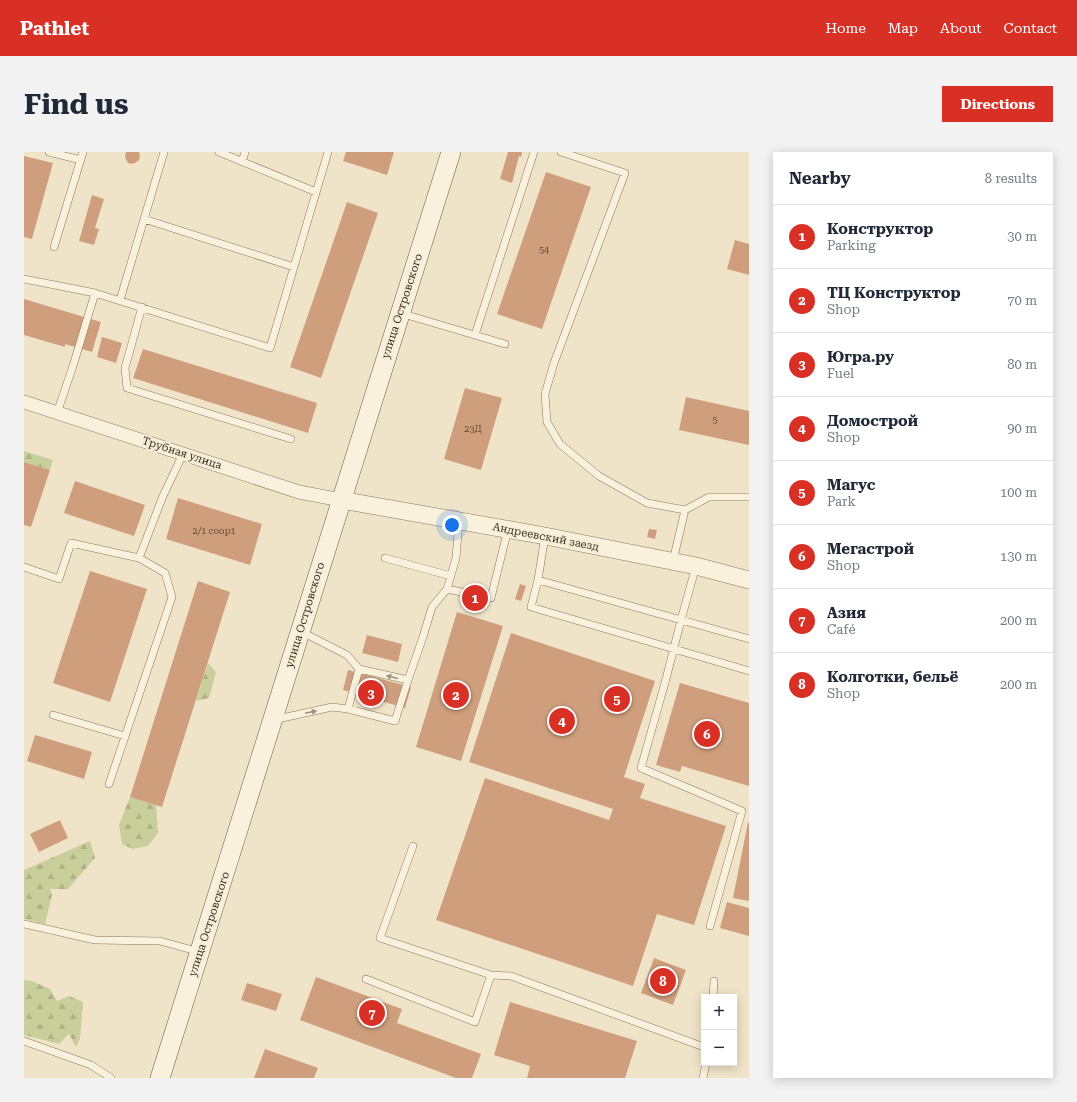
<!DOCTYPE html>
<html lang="en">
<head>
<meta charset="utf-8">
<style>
	:root { --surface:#fff; --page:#f2f2f3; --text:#1f2937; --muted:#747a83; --line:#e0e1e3; --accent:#d93025 }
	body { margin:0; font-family:"Roboto Serif",serif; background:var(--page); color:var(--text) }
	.controls { position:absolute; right:12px; bottom:12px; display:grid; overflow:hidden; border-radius:0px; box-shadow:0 2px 10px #0003 }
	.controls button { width:36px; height:36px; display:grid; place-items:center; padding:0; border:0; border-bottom:1px solid var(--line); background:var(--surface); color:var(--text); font:20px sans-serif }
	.you { position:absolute; left:428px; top:373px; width:14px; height:14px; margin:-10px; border:3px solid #fff; border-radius:50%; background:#1a73e8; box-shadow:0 0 0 6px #1a73e833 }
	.badge { display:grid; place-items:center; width:26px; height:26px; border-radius:50%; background:var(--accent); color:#fff; font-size:13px; font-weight:700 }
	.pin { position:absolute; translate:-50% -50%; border:2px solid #fff; box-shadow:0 1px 4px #0006 }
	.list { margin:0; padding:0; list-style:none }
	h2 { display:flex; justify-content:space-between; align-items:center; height:52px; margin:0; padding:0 16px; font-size:17px }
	h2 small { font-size:13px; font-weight:400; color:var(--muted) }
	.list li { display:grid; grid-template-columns:26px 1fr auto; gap:12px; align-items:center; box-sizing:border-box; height:64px; padding:0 16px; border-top:1px solid var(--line) }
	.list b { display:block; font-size:15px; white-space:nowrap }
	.list p { margin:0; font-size:13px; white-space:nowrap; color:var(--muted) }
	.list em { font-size:13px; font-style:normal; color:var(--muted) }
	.map { position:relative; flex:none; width:725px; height:926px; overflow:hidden; border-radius:0px }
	header { display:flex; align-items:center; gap:24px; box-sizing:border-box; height:56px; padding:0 20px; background:var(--accent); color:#fff }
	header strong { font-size:19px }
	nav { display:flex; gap:22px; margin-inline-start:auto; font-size:14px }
	.intro { display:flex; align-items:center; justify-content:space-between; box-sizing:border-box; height:96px; padding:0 24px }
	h1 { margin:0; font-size:28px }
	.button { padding:10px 18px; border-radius:0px; background:var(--accent); color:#fff; font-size:14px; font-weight:700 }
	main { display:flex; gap:24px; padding:0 24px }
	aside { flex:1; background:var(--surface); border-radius:0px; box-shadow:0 2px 10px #0003 }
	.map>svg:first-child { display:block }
	.forest { fill:url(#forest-firs) }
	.building { fill:#cf9f7d }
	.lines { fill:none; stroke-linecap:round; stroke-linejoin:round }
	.service-casing { stroke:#8d765c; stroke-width:8 }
	.minor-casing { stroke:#8d765c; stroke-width:14 }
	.tertiary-casing { stroke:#8d765c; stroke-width:18 }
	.secondary-casing { stroke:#6f573f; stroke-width:20 }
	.service { stroke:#faf1dc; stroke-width:7 }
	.minor { stroke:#faf1dc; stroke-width:13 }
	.tertiary { stroke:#faf1dc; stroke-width:17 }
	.secondary { stroke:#faf1dc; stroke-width:19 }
	.oneway { fill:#9c907e }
	.labels { text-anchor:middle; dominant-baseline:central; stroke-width:4; stroke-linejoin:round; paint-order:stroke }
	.number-label { font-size:9px; fill:#624a37 }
	.street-label { font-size:11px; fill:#3d2e20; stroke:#f7eed8 }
</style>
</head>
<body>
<header>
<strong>Pathlet</strong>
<nav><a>Home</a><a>Map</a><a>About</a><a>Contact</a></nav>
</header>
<div class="intro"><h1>Find us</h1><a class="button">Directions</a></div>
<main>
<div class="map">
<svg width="725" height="926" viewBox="0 0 725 926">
	<defs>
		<pattern id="forest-firs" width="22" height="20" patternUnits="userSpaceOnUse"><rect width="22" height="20" fill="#c9cf9b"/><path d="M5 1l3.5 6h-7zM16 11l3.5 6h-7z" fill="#aeb285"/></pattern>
	</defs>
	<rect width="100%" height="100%" fill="#f0e4c8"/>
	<!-- forest -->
	<path class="forest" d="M0,299l29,9 -3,10 -26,-8z
		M184,511l8,9 -7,26 -13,3z
		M106,645l26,8 2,28 -10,13 -15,3 -11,-5 -3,-19z
		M66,689l5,17 -27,31h-18l2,6 -7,29 -21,-5v-49z
		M0,828l8,1 18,8 7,12 12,-5 14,6 -3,37 -4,8 -7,-13 -10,10 -35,-9z"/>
	<!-- building -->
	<path class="building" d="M102,0h13l1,4 -1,4 -4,3 -4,1 -3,-1 -3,-6z
		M322,0h48l-7,23 -44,-14z
		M484,0h14l-1,5 -2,-1 -7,27 -12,-4z
		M0,4l29,7 -21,76 -8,-2z
		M522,20l45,15 -49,142 -45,-15z
		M68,43l12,4 -9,29 4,1 -5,16 -15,-4z
		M323,50l31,11 -57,165 -31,-11z
		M711,88l14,4v31l-22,-6z
		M0,147l77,23 -9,30 -27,-8v3l-41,-12z
		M78,185l20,6 -6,20 -19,-6z
		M119,197l174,54 -9,30 -175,-55z
		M441,236l37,10 -21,72 -37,-11z
		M662,245l63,14v34l-70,-15z
		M0,310l26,8 -19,57 -7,-2z
		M51,329l70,24 -11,31 -70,-23z
		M154,346l84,26 -12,41 -84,-26z
		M625,377l8,1 -2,9 -8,-2z
		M66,419l57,18 -37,113 -57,-19z
		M174,429l32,11 -68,215 -32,-10z
		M496,432l6,2 -5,15 -6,-2z
		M433,460l46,14 -42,135 -45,-14z
		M487,481l144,48 -31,96 21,7 -5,14 86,28 -32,99 -37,-11 -24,72 -197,-66 49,-142 124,42 4,-11 -144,-47z
		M343,483l35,9 -4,18 -36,-9z
		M324,518l63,17 -6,21 -62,-18z
		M656,531l69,20v83l-67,-20 -2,6 -24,-7z
		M11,583l57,17 -8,27 -57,-18z
		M36,668l8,18 -29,14 -9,-18z
		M724,670l1,1v78l-16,-3z
		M703,750l22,6v28l-29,-8z
		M630,806l32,12 -13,35 -32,-12z
		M292,825l86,32 -5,14 84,31 -9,24h-16l-156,-58z
		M223,831l35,11 -6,17 -35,-11z
		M486,850l127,39 -12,37h-98l3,-12 -36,-11z
		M241,897l53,19 -4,10h-60z"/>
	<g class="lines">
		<defs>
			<path id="service" d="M25,0l32,8
				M195,0l97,40
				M537,0l64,21 -71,190 -9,31 2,28 13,22 39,32 48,27 38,7
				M218,10l3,-10
				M120,67l150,48
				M30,95l29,-95
				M0,127l71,14 175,55 58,-196
				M96,148l44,-148
				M118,155l-17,61 2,20 164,51
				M376,161l105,31
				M451,183l59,-183
				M33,261l16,-47 22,-73
				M521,384l-7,44 -7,27 218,64
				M361,406l66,18
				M649,409l12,-51 24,-13h40
				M672,414l-15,54 -15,59 -25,89 101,43 -32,115
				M0,415l35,12 12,-36 68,15
				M514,428l211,59
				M423,437l44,9 17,-69
				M384,528l15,-43 9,-30 15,-18 9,-31 3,-37
				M324,557l11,-40
				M29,563l72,21
				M249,568l59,-13 16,2 47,12 13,-41 -49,-11 -12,-14 -47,-24
				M85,632l63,-187 -7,-24 -26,-15 24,-62 20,-42
				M389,694l-33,92 111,37 20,1 193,71
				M0,772l71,16 65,1 40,11
				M342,827l109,43 16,-47
				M689,845l1,-16
				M0,889l67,24 20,13
				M679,926l3,-15"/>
			<path id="minor" d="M0,250l275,90 42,8"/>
			<path id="tertiary" d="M317,348l204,36 151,30 53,14"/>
			<path id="secondary" d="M136,926c97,-309 193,-618 291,-926"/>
		</defs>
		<!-- service casing -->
		<use href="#service" class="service-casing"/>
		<!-- minor casing -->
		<use href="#minor" class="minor-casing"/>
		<!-- tertiary casing -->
		<use href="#tertiary" class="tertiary-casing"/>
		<!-- secondary casing -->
		<use href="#secondary" class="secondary-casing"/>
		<!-- service -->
		<use href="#service" class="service"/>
		<!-- minor -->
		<use href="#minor" class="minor"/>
		<!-- tertiary -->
		<use href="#tertiary" class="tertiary"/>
		<!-- secondary -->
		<use href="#secondary" class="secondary"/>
	</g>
	<!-- one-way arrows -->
	<defs><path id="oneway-solid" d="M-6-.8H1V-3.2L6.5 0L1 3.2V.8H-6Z"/></defs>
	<g class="oneway">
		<use href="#oneway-solid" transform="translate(368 525) rotate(-166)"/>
		<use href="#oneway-solid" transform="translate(287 560) rotate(-12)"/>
	</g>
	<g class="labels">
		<!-- number labels -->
		<g class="number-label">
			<text x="520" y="98">54</text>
			<text x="691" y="268">5</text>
			<text x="449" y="277">23Д</text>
			<text x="190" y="379">2/1 соор1</text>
		</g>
		<!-- street labels -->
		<g class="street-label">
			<text transform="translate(378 154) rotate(-72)">улица Островского</text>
			<text transform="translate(158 301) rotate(18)">Трубная улица</text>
			<text transform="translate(522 385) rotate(11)">Андреевский заезд</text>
			<text transform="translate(281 463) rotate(-73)">улица Островского</text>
			<text transform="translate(185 772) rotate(-72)">улица Островского</text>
		</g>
	</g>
</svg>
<div class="controls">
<button>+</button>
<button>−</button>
</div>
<div class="you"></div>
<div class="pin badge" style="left:451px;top:446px">1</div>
<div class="pin badge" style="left:432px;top:543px">2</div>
<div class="pin badge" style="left:347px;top:541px">3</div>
<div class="pin badge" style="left:538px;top:569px">4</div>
<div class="pin badge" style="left:593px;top:547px">5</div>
<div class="pin badge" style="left:683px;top:582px">6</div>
<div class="pin badge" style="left:348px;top:861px">7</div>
<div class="pin badge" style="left:639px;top:829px">8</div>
</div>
<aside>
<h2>Nearby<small>8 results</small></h2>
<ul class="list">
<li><span class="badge">1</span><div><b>Конструктор</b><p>Parking</p></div><em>30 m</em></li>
<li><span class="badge">2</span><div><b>ТЦ Конструктор</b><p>Shop</p></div><em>70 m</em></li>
<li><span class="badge">3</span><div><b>Югра.ру</b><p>Fuel</p></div><em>80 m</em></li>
<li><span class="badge">4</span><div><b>Домострой</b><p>Shop</p></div><em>90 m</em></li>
<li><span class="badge">5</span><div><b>Магус</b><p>Park</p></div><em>100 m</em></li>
<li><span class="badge">6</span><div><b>Мегастрой</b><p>Shop</p></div><em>130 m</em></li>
<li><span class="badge">7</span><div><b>Азия</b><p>Café</p></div><em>200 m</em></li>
<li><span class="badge">8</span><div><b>Колготки, бельё</b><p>Shop</p></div><em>200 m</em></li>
</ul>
</aside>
</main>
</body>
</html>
